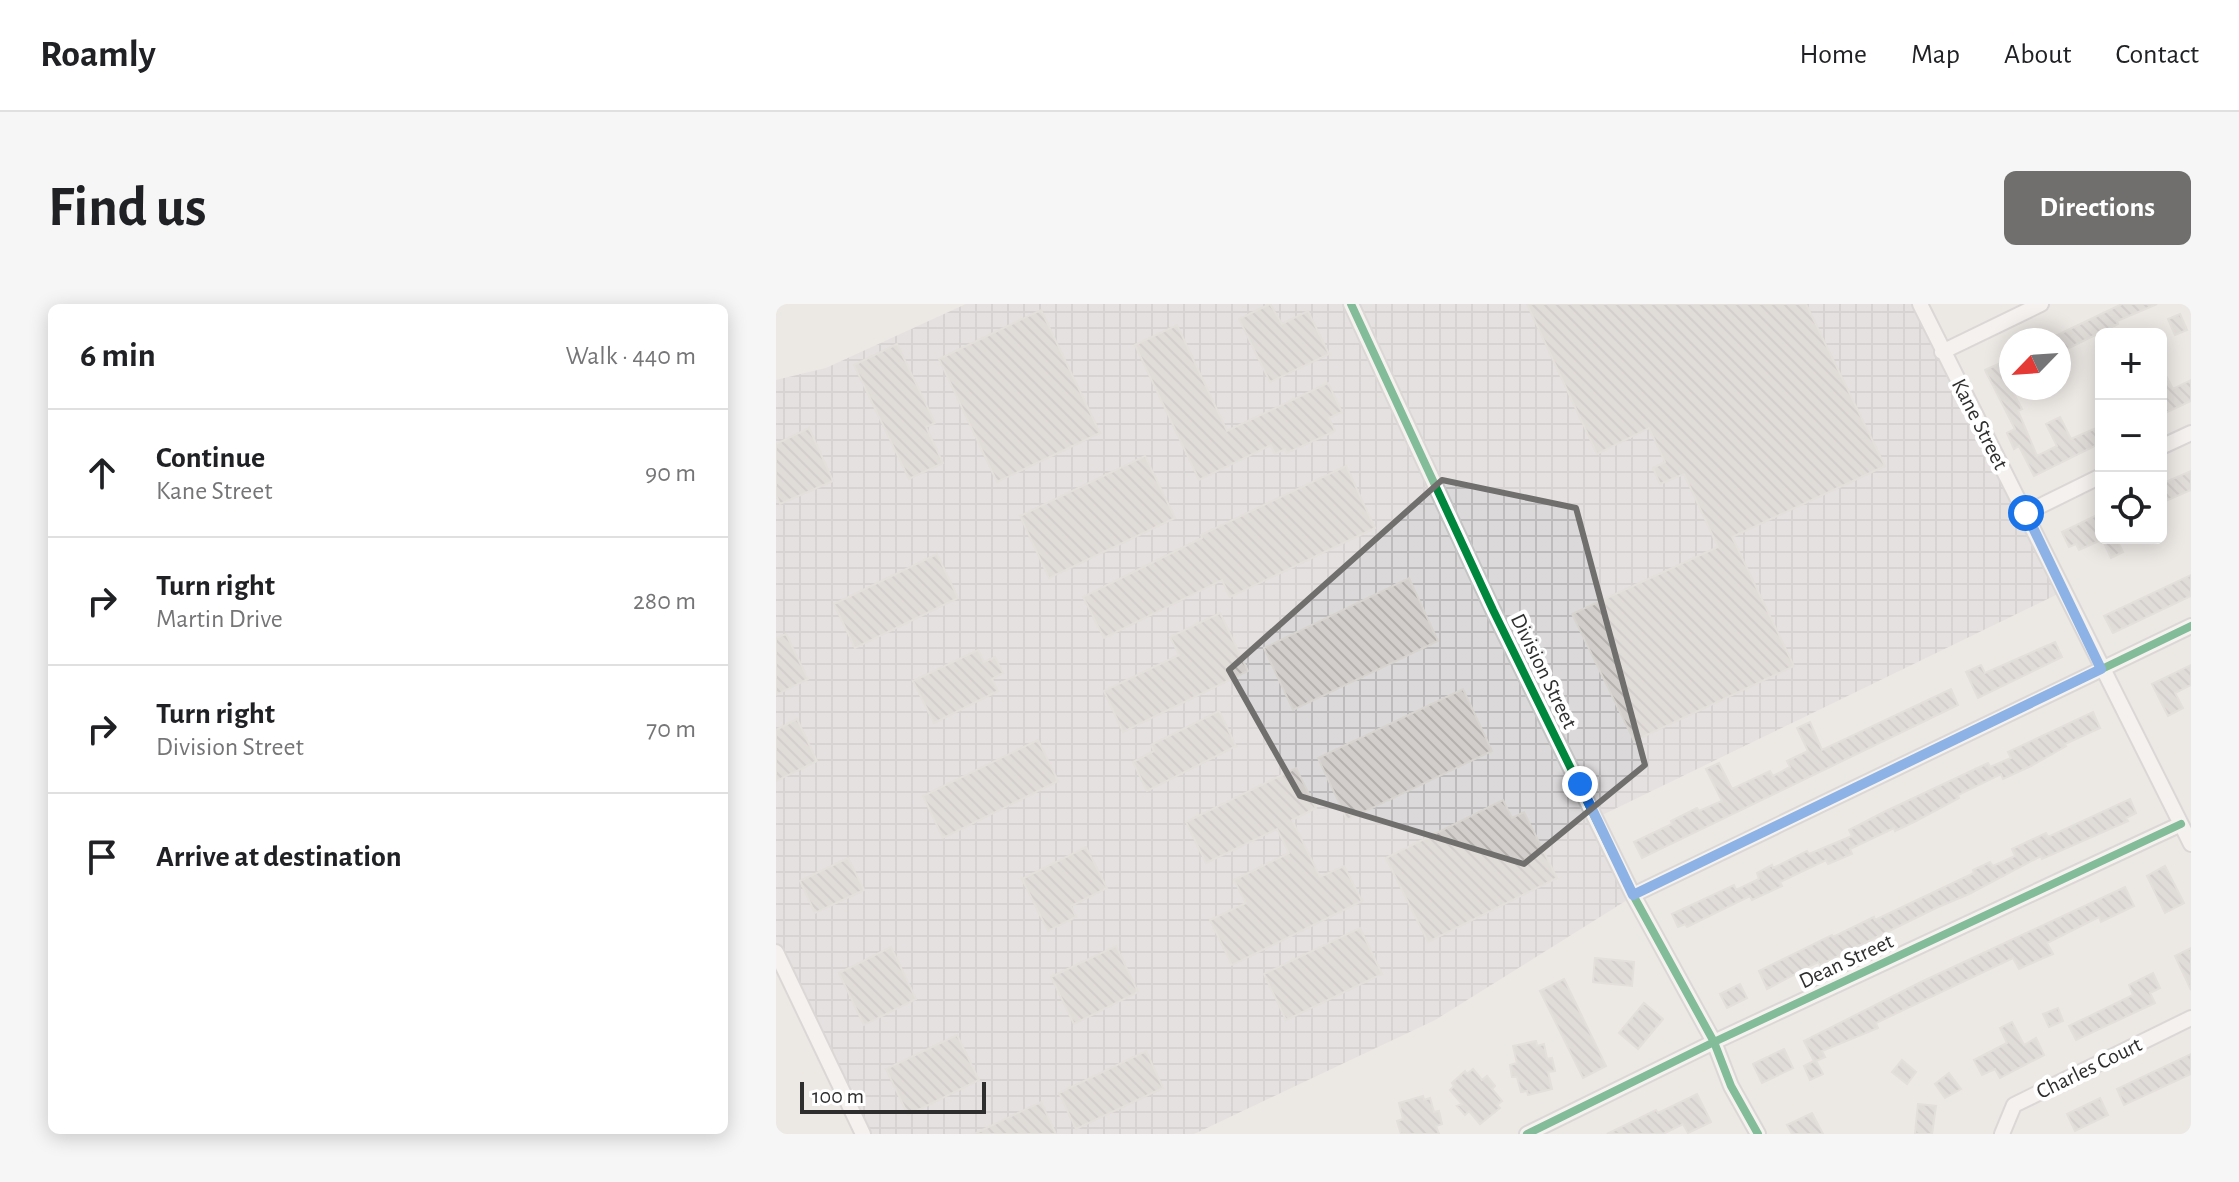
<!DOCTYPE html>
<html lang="en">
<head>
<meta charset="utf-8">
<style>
	:root { --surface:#fff; --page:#f6f6f6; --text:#202124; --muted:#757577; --line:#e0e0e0; --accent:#706f6e }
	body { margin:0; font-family:"Alegreya Sans",sans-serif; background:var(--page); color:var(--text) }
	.controls { position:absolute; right:24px; top:24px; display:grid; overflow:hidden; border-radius:12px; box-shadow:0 4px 20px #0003 }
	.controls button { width:72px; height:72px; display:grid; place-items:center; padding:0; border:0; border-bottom:2px solid var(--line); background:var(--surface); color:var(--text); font:40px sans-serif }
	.compass { position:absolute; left:1223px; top:24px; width:72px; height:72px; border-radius:50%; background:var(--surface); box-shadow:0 4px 20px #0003; rotate:245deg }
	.scale { position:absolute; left:24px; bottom:20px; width:186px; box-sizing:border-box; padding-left:8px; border:4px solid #2e2e2e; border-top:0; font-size:22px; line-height:28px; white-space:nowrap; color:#2e2e2e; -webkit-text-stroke:6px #fff; paint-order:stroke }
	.stop { position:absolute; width:24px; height:24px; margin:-18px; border:6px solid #1a73e8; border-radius:50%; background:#fff }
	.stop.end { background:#1a73e8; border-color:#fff; box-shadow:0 2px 8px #0008 }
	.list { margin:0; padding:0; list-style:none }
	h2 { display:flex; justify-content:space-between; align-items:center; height:104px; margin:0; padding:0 32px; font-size:34px }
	h2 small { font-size:26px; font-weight:400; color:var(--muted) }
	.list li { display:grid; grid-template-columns:52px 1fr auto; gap:24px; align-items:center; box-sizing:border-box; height:128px; padding:0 32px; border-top:2px solid var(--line) }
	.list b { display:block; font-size:30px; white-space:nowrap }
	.list p { margin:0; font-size:26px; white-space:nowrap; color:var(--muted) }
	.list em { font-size:26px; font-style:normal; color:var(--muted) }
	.icon { flex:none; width:44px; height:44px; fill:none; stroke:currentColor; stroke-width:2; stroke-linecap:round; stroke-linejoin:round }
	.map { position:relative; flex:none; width:1415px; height:830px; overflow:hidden; border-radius:12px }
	header { display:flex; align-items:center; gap:48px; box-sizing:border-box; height:112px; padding:0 40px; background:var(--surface); border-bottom:2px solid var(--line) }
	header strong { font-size:38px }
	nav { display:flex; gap:44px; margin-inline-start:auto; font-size:28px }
	.intro { display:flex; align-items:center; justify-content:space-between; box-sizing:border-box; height:192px; padding:0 48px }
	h1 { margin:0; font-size:56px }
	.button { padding:20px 36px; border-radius:12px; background:var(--accent); color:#fff; font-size:28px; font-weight:700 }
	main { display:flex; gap:48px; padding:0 48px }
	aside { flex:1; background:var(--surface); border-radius:12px; box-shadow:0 4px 20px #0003 }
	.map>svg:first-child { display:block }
	.industrial { fill:url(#industrial-grid) }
	.building { fill:url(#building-back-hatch); stroke:#d7d4d0; stroke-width:2 }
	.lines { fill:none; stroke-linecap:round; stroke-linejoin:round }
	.street-casing { stroke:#c5c4c5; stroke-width:18 }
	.street { stroke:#fcfcfb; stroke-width:14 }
	.cycleway-casing { stroke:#fff; stroke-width:13 }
	.cycleway { stroke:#00873e; stroke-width:8 }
	.route { stroke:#1a73e8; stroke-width:10 }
	.marked { fill:none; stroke:#706f6e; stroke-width:6; stroke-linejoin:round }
	.labels { text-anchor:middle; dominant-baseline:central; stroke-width:8; stroke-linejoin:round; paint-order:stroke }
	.street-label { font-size:22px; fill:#2e2e2e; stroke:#fff }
</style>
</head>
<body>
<header>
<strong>Roamly</strong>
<nav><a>Home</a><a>Map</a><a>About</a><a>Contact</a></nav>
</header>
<div class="intro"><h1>Find us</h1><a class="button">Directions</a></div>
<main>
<aside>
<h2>6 min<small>Walk · 440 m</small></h2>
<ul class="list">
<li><svg class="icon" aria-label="ahead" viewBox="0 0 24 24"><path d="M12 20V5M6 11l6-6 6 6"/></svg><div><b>Continue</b><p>Kane Street</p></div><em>90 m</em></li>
<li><svg class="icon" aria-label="right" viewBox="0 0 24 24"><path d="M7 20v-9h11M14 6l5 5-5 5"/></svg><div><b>Turn right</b><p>Martin Drive</p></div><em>280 m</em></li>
<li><svg class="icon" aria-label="right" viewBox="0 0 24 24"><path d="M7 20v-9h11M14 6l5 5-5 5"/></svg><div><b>Turn right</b><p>Division Street</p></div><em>70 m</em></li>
<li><svg class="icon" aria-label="arrive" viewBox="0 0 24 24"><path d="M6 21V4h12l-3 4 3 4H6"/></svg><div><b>Arrive at destination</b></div></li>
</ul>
</aside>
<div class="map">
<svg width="1415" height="830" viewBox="0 0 1415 830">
	<defs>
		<pattern id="industrial-grid" width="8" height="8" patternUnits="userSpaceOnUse" patternTransform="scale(2)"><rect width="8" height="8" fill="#dcd9db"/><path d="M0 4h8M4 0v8" fill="none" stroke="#bdbbbc"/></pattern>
		<pattern id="building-back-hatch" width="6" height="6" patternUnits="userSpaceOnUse" patternTransform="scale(2)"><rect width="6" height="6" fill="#d1cecb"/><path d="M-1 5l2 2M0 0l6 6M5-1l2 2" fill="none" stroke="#b4b1af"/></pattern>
	</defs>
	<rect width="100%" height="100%" fill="#ece8e4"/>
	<!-- industrial -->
	<path class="industrial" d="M190,0h954l140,289 -462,224 37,78 -200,125 -241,114h-327l-91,-188v-566l50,-12z"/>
	<!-- building -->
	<path class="building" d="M494,0l12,20 26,-13 21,43 -59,28 -31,-63z
		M751,0h279l79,162 -153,71 62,129 -160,75 -62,-127 146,-67 -34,-73 -24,10 -7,-16 12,-6 -16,-34 -52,26z
		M1346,0h35l-40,17 1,3 -59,29v-13h-12z
		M265,6l59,123 -103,49 -58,-123z
		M1404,10l7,16 -12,5 -7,-16z
		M401,21l50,106 101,-48 14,29 -13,6 6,13 -48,22 -2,-4 -10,5 -4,-9 -72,35 -64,-135z
		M121,40l38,79 -9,4 17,36 -34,16 -55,-114z
		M1231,56l4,9v19l11,21 -4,2 19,45 20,-10 -11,-22 14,-7 11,22 30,-13v17l-67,33 -15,-30 -5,3 -7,-16 8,-4 -30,-59z
		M1385,62l12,23 18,-9v21l-30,14z
		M33,124l24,53 -53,23 -4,-9v-51z
		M369,152l30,62 -126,60 -29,-62z
		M570,162l29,62 -145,69 -8,-17 -118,58 -21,-41 119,-59 -1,-3z
		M1415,167v19l-30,13v-19z
		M1325,209v27l-22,10 -3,-6 -7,3 -7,-15z
		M1340,234l7,14 -12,6 -7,-15z
		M161,250l21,44 -103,50 -21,-44z
		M1415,271v21l-78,37 -9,-17z
		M633,274l29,63 -145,69 -29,-62z
		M444,309l28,58 -125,61 -19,-41 75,-36 -9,-18z
		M10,330l22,45 -32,16v-57z
		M1279,338l7,15 -84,41 -12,-26 15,-7 4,8z
		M202,346l6,12 11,-5 8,16 -11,6 6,12 -64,32 -21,-42z
		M1415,361v20l-16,8 8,15 -15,8 -16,-32z
		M687,385l29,62 -145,69 -29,-62z
		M1175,385l7,16 -316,153 -8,-16 38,-18 -1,-3 26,-13 2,3 23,-10 -16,-32 13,-6 13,26 38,-18 3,5 17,-9 -3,-6 21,-10 -11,-23 13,-6 12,28z
		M443,407l17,35 -89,45 -14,-29 21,-11 -3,-6z
		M1317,408l7,16 -35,16 1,2 -35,20 -28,13 -2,-5 -43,21 1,3 -45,24 -19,9 -1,-3 -44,21 2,5 -24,10 -2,-4 -46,22 2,4 -30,14 -2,-4 -63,31 -2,-3 -7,3 -6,-13 62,-29 2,5 23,-11 -2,-6 15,-8 1,3 34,-17 2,3 43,-18 -3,-6 37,-19 102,-48 2,4 21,-9 -3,-6z
		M21,415l20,42 -41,20v-51z
		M262,436l20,41 -115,57 -20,-42z
		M520,464l20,40 -24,12 28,57 24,-11 18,35 -130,64 -22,-45 36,-17 -12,-23 55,-27 -12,-24 -71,34 -20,-41z
		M1354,495l6,14 -10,5 2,3 -86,38 -1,-3 -72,38 -33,14 -116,57 -2,-3 -51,27 -8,-18 73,-36 1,2 41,-20 1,3 99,-47 -1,-3 17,-8 3,4 22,-10 -3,-7 34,-16 2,4z
		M727,496l9,18 12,-6 33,66 -129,64 -42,-84z
		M310,543l21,41 -36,18 5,11 -28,14 -26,-52z
		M72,554l16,32 -49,23 -15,-32z
		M1389,562l19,37 -19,10 -18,-37z
		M1349,583l9,19 -33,16 -2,-5 -52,26 6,11 -12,5 -22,10 -6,-11 -137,65 2,5 -56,23 3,6 -9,4 7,13 -13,6 -6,-14 10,-5 -10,-20 117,-59z
		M584,624l22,46 -96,46 -22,-46z
		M340,642l22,46 -64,32 -23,-47z
		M115,643l25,52 -52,26 -25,-52z
		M1415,644v42l-16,-34z
		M819,654l39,4 -2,24 -39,-4z
		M1377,669l7,15 -10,5 5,10 -79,37 -7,-14 64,-31 -4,-10z
		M788,675l42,87 -23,12 -43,-87z
		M964,680l7,14 -20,10 -7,-14z
		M868,699l19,16 -25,30 -19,-16z
		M1282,704l5,13 -14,6 -6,-13z
		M1236,718l12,23 12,-7 8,17 -44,23 -5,-9 -13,6 -8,-15 33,-17 -7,-15z
		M181,731l22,45 -71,35 -22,-46z
		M760,737l1,5 7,-2 3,15 5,-1 3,13 -7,1 4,17 -24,6 -1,-4 -6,1 -4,-15h-5l-2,-12 7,-2 -4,-17z
		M1008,745l9,19 -31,15 -9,-19z
		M370,747l17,37 -87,41 -17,-36z
		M1415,750v20l-67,31 -7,-16z
		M1126,756l14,12 -9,12 -15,-12z
		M697,765l9,11 5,-4 8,10 -3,3 10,12 -5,4 3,3 -20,16 -11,-13 -4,4 -8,-9 5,-2 -12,-14 4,-4 -2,-3 13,-12 2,3z
		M1173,769l12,16 -16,9 -10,-14z
		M921,790l14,28 -23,11 -5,-9 -20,10h-56l49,-24 2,3z
		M647,792l1,4 6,-2 4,14 5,-1 3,13 -6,2 3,8h-38l-4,-13 6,-2 -4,-16z
		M1324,794l8,17 -33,16 -8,-17z
		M265,798l15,32h-82z
		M1142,800l18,2 -4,28h-17z
		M1036,809l11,21h-31l-5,-9z"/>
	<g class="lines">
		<defs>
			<path id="street" d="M575,0l142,306 140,285 81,147 17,44 27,48
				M1144,0l271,540
				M1166,48l99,-48
				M1385,143l30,-14
				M1250,209l75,-37
				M857,591l558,-269
				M0,648l87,182
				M751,830l187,-92 467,-218
				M1226,830l12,-29 177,-87"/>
		</defs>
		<!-- street casing -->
		<use href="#street" class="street-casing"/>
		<!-- street -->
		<use href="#street" class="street"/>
		<defs>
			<path id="cycleway" d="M575,0l142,306 140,285 81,147 17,44 27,48
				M857,591l558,-269
				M751,830l187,-92 467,-218"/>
		</defs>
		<!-- cycleway casing -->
		<use href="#cycleway" class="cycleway-casing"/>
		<!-- cycleway -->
		<use href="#cycleway" class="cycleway"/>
	</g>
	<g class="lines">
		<!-- route -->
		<path class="route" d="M804,480l53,111 468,-226 -75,-156"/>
	</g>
	<!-- marked area -->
	<path d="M0 0H1415V830H0ZM666,176l134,28 69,257 -121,99 -224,-68 -71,-126z" fill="#ece8e4" fill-opacity=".55" fill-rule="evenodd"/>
	<path class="marked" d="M666,176l134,28 69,257 -121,99 -224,-68 -71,-126z"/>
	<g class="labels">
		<!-- street labels -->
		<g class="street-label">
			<text transform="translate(1204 120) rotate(63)">Kane Street</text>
			<text transform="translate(768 367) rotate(64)">Division Street</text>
			<text transform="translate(1070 657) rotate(-25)">Dean Street</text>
			<text transform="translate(1313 764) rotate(-26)">Charles Court</text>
		</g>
	</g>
</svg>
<div class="controls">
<button>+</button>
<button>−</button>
<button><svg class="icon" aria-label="locate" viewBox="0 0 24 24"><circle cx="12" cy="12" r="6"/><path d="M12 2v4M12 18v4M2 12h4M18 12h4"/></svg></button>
</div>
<svg class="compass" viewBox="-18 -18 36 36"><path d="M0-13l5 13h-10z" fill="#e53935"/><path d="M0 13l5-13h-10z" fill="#757577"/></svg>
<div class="scale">100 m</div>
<div class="stop" style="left:1250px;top:209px"></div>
<div class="stop end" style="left:804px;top:480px"></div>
</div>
</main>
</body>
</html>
